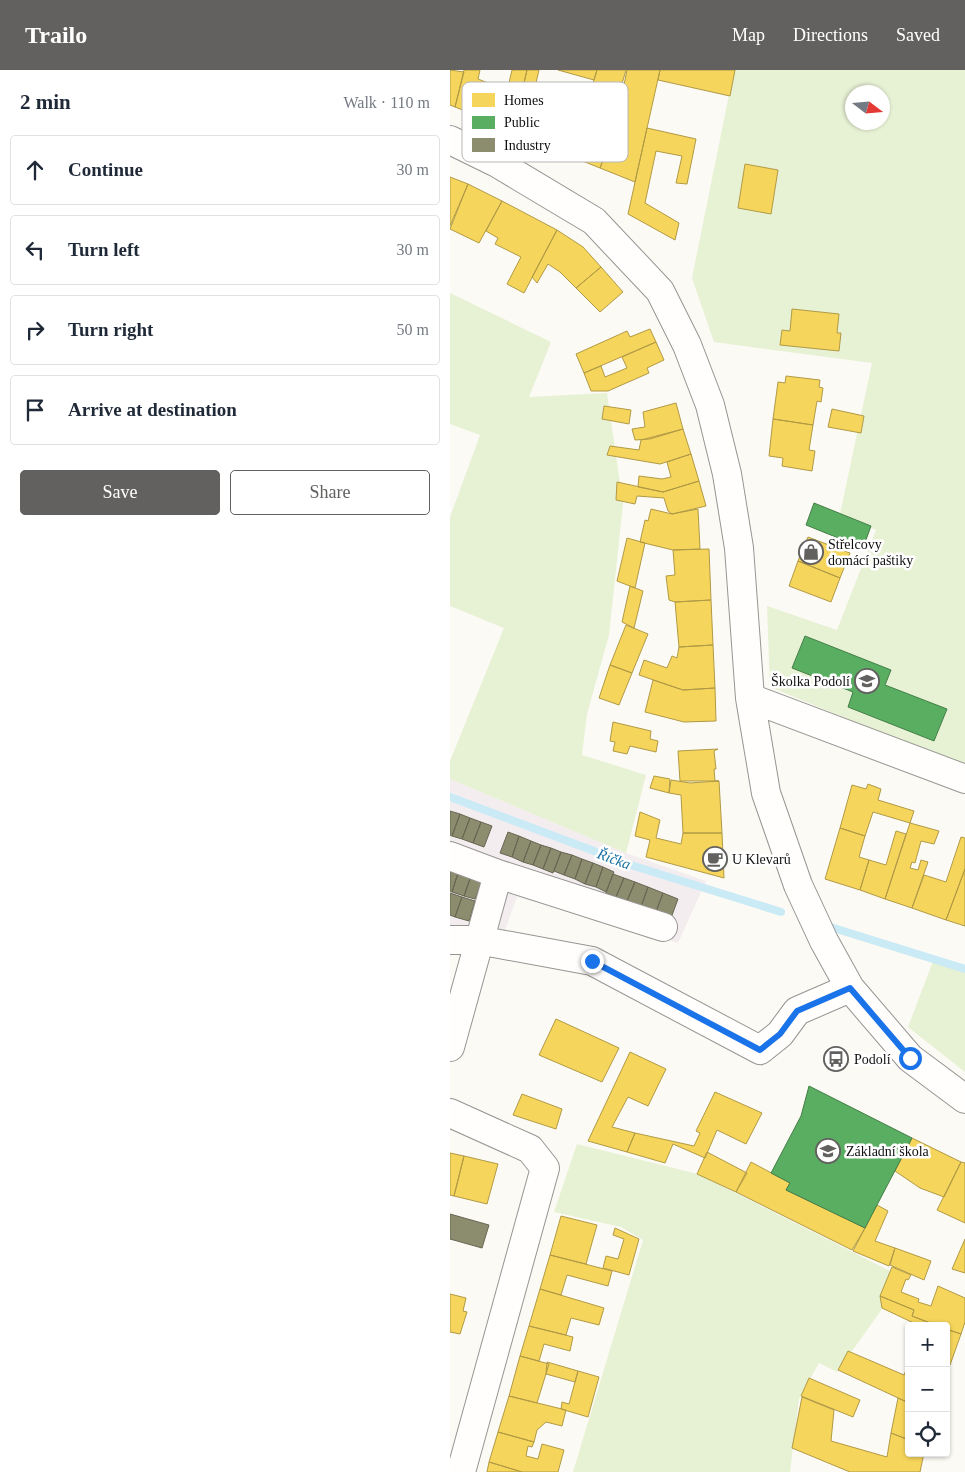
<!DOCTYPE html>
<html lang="en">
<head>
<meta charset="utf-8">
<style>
	:root { --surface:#fff; --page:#f6f6f7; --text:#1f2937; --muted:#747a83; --line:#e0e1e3; --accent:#62615f }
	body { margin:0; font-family:Georgia,serif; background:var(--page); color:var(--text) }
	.controls { position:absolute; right:15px; bottom:15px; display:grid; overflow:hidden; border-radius:5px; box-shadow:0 1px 4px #0004 }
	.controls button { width:45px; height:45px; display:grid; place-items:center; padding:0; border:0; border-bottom:1px solid var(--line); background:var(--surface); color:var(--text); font:25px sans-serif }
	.compass { position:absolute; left:395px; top:15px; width:45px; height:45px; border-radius:50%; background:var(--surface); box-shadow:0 1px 4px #0004; rotate:106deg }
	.stop { position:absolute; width:15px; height:15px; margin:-11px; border:4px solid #1a73e8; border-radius:50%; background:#fff }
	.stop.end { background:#1a73e8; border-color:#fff; box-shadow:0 1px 5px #0008 }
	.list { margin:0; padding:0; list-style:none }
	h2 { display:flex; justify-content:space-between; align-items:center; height:65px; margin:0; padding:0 20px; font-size:21px }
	h2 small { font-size:16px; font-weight:400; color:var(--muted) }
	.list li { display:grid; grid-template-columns:32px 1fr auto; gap:15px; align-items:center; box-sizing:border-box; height:70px; margin:0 10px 10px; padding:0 10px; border:1px solid var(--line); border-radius:5px }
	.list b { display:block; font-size:19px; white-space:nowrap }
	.list em { font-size:16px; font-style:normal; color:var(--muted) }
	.actions { display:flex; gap:10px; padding:15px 20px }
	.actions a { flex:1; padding:11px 0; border:1px solid var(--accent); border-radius:5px; text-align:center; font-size:18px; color:var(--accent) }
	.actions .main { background:var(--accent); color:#fff }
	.icon { flex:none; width:28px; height:28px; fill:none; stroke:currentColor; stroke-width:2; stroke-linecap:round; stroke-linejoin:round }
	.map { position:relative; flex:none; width:515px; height:1402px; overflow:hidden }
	header { display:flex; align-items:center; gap:30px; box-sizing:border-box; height:70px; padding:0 25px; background:var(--accent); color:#fff }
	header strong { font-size:24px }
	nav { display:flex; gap:28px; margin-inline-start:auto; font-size:18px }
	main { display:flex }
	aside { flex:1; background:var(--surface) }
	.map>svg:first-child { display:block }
	.industrial { fill:#f3edf0 }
	.green { fill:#e7f1d4; fill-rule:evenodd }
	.homes { fill:#f6d55c; stroke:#b19a45 }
	.public { fill:#5aae61; stroke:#447e48 }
	.industry { fill:#8c8c6e; stroke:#666652 }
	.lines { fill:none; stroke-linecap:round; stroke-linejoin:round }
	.stream { stroke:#caeaf6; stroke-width:8 }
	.minor-casing { stroke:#969592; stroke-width:30 }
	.minor { stroke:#fffefd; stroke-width:28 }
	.route { stroke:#1a73e8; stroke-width:6 }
	.labels { text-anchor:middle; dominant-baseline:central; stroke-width:5; stroke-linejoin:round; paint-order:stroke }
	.poi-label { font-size:14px; fill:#0f0f0f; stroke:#fff; text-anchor:start }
	.water-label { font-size:15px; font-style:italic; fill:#1670a3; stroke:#fff }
	.key { fill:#fff; stroke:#b7b7b7; stroke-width:1 }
	.key-label { font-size:14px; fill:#0f0f0f }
</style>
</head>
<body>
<header>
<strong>Trailo</strong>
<nav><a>Map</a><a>Directions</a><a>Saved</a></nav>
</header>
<main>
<aside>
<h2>2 min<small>Walk · 110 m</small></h2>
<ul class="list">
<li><svg class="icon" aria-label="ahead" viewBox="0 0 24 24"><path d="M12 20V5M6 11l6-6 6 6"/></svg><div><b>Continue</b></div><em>30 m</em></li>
<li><svg class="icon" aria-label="left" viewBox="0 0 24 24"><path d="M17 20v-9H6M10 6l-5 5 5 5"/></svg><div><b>Turn left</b></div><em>30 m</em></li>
<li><svg class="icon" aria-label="right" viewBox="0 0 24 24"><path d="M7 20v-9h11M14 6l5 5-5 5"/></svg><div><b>Turn right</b></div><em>50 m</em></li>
<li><svg class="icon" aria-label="arrive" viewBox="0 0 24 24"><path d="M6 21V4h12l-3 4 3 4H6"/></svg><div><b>Arrive at destination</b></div></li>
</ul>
<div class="actions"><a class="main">Save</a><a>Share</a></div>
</aside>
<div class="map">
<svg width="515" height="1402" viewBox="0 0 515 1402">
	<rect width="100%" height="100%" fill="#fcfaf4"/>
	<!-- industrial -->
	<path class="industrial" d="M0,709l176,74 80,28 -28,62 -161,-46 -21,58 -46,-2z"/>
	<!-- green -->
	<path class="green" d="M284,0h231v697l-195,-80 -3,-81 70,24 39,-100 -36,-16 32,-151 -158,-21 -22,-64zM402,22h30v30h-30z
		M0,223l101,49 -22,55 78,-4 16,111 -14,131 -22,79 -5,41 64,20 -20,78 -176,-74v-18l54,-133 -54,-22v-89l30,-82 -30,-11z
		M485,886l30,9v107l-57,-45z
		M127,1074l121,30 192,97 -8,38 -45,63 -18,-9 -20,36 -9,73h-217l70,-232 -22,-13 -67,-15z"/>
	<!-- homes -->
	<path class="homes" d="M0,0l14,2 -9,35 -5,-2z
		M14,0h16l-2,9 15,6 -10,33 -28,-11z
		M62,0h15l-15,62 -29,-14 10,-32 14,5z
		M77,0h12l-7,30 -11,-4z
		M108,0h39l-3,10z
		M147,0h29l-11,38 -4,-1 3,-18 -21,-6z
		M177,0h33l-25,112 -35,-14 14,-34z
		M210,0h75l-5,26 -72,-16z
		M134,46l32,8 -16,44 -30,-12z
		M197,58l49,11 -9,45 -11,-1 6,-27 -26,-5 -11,52 34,20 -4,17 -47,-26z
		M295,94l33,6 -7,44 -33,-6z
		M0,107l18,7 -18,42z
		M18,114l34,17 -23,42 -29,-14z
		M52,131l55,29 -33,63 -17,-9 14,-27 -26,-13 3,-6 -12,-7z
		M107,160l26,17 18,20 -25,21 -16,-16 -12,-8 -11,19 -5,-6z
		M151,197l22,25 -23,20 -24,-24z
		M342,239l47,5 -2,19h4l-2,18 -59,-6 2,-15 8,1z
		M200,259l6,13 -72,31 -8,-19 51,-23 3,6z
		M206,272l8,18 -17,8 2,5 -41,18h-17l-7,-18 17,-7 4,11 22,-9 -5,-11z
		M336,306l34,4 -1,7 4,1 -2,14 -4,-1 -4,24 -40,-6 5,-37 7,1z
		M226,333l7,26 -33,10 -15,1 -3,-11 13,-2 -2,-15z
		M154,336l27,4 -2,14 -27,-5z
		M382,339l32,7 -3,17 -33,-6z
		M323,349l40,6 -4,25 6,1 -3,20 -30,-5 1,-8 -14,-2z
		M233,359l8,25 -31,10 -53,-9 3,-9 29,4 2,-10z
		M241,384l8,27 -36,11 -25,-5 1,-11 23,3 9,-2 -4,-15z
		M249,411l7,25 -34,8 -4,-3 -4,-13 -27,-2 -2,8 -19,-4 1,-18 46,10z
		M201,439l21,5 26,-5 2,40 -27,1 -33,-8 5,-22 3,1z
		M358,467l42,16 -10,25 -42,-17z
		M177,468l18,5 -10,45 -18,-7z
		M259,479l2,51 -36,2 -6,-2 -3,-24 9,-1 -2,-25z
		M348,491l42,17 -9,24 -42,-16z
		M180,516l13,5 -9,37 -12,-6z
		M261,530l2,45 -34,2 -4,-45z
		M176,555l22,9 -16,39 -22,-8z
		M263,575l2,43 -32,2 -44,-15 5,-15 23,8 5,-12 5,2 2,-11z
		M160,595l22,8 -13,32 -20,-7z
		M203,610l30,10 32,-2 1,33 -32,1 -39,-10z
		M163,652l38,9 -1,8 8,2 -2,11 -26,-6 -3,8 -14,-3 2,-9 -5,-1z
		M268,679l-4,2 2,18h-2l1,12h4h-39l-2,-30z
		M204,706l16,3 -1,14 -19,-5z
		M221,710l19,3 29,-2 3,52h-39l-2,-38 -12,-2z
		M418,714l13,5 -3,11 36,11 -4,12 -37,-11 -8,24 -25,-8 12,-43 14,4z
		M190,742l20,8 -4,18 25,6 2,-11h39l2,45 -78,-21 4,-17 -15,-4z
		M460,753l29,8 -5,13 -13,-3 -6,22 -3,-1 -2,6 8,2 3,-10 7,2 -16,46 -27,-9z
		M390,758l25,8 -6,21 10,3 -9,30 -35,-11z
		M446,761l10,3 -21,65 -25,-9 9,-30 17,5z
		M511,767l4,1v31l-19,51 -34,-12 12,-33 22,7z
		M515,799v57l-19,-6z
		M106,949l63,29 -17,34 -63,-27z
		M180,982l36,17 -18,37 -20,-9 -16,30 23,6 -8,19 -39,-11z
		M265,1022l47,21 -16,31 -29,-14 -12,28 -32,-14 -8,19 -38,-11 8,-19 59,13 6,-13 -4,-2z
		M72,1024l40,15 -6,20 -43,-14z
		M462,1068l49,24 -17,35 -24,-9 -25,-17z
		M257,1082l40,21 -11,19 -39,-18z
		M0,1083l14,3 -10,40 -4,-1z
		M14,1086l34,8 -11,40 -33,-8z
		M301,1092l39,21 -4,7 79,38 -13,22 -116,-58z
		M511,1092l4,1v60l-28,-13z
		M427,1135l11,6 -13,30 20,7 -6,18 -36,-15z
		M111,1146l36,9 -11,39 -36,-9z
		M165,1158l24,11 -10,36 -26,-7 3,-12 12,3 6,-20 -11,-4z
		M515,1169v34l-13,-4z
		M445,1178l36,13 -7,19 -34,-15z
		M100,1185l62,16 -4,15 -41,-11 -6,20 -21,-6z
		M442,1197l19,8 -3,5 -2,-1 -5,13 18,7 -1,3 13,4 7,-20 27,12v24l-4,12 -15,-5v-3h-8l-26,-10 2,-6 -34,-14z
		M90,1219l64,19 -5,17 -28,-7 -5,17 -37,-9z
		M0,1224l16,4 -3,13 4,1 -7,22 -10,-2z
		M430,1226l34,14 -2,6 26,10h-18l-38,-18z
		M79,1256l44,11 -3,14 -26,-7 -5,17 -19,-5z
		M496,1259l15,5 -11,31 -4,-1z
		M398,1281l56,24 5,-12v40l-71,-33z
		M70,1286l29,8 -12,39 -28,-7z
		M97,1292l31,9 -3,11 -29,-8z
		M128,1301l21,6 -11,40 -27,-8 1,-7 7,2z
		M359,1308l51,22 -7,17 -52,-21z
		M59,1326l57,14 -4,16 -16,-4 -9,8 -3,12 -36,-10z
		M352,1327l32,13 -3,31 56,16 4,-24 18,7v13h15l-4,19h-70l-58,-24z
		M448,1328l11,5v37l-18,-7z
		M48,1362l36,10 -2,5 -4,-1 -2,10 12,3 4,-15 22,6 -6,22h-36l-33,-10z
		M39,1392l33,10h-35z"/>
	<!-- public -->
	<path class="public" d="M364,433l57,23 -8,22 -57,-23z
		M355,566l86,34 -6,15 62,24 -13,32 -86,-34 5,-15 -61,-24z
		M359,1016l103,52 -47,90 -79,-38 4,-7 -19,-10 30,-57z"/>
	<!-- industry -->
	<path class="industry" d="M0,741l10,3 -8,22 -2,-1z
		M10,744l10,4 -8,21 -10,-3z
		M20,748l11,4 -8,21 -11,-4z
		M31,752l11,4 -8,21 -11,-4z
		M58,762l11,4 -7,21 -12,-4z
		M69,766l12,5 -8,21 -11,-5z
		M81,771l10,4 -8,20 -10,-3z
		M91,775l10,3 -8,21 -10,-4z
		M101,778l10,4 -8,21 -10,-4z
		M111,782l11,3 -8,20 -10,-4z
		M122,785l10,4 -7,20 -11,-4z
		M132,789l11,4 -8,21 -10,-5z
		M143,793l10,4 -7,20 -11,-3z
		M153,797l11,5 -8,20 -10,-5z
		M0,800l8,3 -6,19 -2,-1z
		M8,803l13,3 -7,20 -12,-4z
		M163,804l11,4 -8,19 -10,-4z
		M21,806l11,4 -7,19 -11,-3z
		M174,808l11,4 -8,19 -11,-4z
		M185,812l13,5 -7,20 -14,-6z
		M198,817l15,6 -7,19 -15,-5z
		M0,823l12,4 -7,20 -5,-2z
		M213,823l15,6 -7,19 -15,-6z
		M12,827l13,4 -6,20 -14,-4z
		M0,1144l39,11 -7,23 -32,-9z"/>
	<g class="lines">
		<!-- stream -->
		<path class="stream" d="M0,727l184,69 147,46
			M374,855l141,44"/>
		<defs>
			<path id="minor" d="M0,70l47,23 97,58 66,70 27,54 23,60 17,69 12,74 11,150 16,95 32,92 26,56 26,47 60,70 55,41
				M300,628l215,81
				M0,786l48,18 -48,173
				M48,804l165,53
				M0,870h28l114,21 168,89 20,-16 17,-23 53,-23
				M0,1043l80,36 15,19 -84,304"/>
		</defs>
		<!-- minor casing -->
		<use href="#minor" class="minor-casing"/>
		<!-- minor -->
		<use href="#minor" class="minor"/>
	</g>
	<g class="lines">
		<!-- route -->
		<path class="route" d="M142,891l168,89 20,-16 17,-23 53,-23 60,70"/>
	</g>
	<!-- icons -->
	<defs>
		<symbol id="shop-ring" viewBox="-11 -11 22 22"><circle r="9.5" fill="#fff" stroke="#62615f" stroke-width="1.5"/><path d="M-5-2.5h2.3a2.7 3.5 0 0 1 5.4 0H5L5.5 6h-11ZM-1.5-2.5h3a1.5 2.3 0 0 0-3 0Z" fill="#62615f"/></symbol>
		<symbol id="school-ring" viewBox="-11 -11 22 22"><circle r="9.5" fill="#fff" stroke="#62615f" stroke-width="1.5"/><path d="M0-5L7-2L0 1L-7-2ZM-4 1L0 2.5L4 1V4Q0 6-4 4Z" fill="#62615f"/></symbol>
		<symbol id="cafe-ring" viewBox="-11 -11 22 22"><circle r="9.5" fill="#fff" stroke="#62615f" stroke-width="1.5"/><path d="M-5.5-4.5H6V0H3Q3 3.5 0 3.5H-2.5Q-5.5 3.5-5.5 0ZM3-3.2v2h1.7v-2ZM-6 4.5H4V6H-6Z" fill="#62615f"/></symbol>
		<symbol id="bus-ring" viewBox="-11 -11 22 22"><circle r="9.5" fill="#fff" stroke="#62615f" stroke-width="1.5"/><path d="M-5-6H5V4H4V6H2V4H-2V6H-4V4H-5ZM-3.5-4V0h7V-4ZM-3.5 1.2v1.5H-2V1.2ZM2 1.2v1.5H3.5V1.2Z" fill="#62615f"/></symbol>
	</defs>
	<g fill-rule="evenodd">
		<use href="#shop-ring" x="347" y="468" width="28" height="28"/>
		<use href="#school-ring" x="403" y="597" width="28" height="28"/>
		<use href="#cafe-ring" x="251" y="775" width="28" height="28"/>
		<use href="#bus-ring" x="372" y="975" width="28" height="28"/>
		<use href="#school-ring" x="364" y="1067" width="28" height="28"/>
	</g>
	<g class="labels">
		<!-- poi labels -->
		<g class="poi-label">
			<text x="378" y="474">Střelcovy<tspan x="378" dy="16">domácí paštiky</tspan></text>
			<text x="400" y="611" text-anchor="end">Školka Podolí</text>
			<text x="282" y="789">U Klevarů</text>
			<text x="404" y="989">Podolí</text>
			<text x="396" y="1081">Základní škola</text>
		</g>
		<!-- water labels -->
		<g class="water-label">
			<text transform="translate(164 789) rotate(20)">Říčka</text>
		</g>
	</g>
	<!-- legend -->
	<rect x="12" y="12" width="166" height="80" rx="8" class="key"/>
	<rect x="22" y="23" width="23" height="14" fill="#f6d55c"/>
	<rect x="22" y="46" width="23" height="13" fill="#5aae61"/>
	<rect x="22" y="68" width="23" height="14" fill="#8c8c6e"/>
	<g class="key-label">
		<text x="54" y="35">Homes</text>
		<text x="54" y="57">Public</text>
		<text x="54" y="80">Industry</text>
	</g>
</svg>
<div class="controls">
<button>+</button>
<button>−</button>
<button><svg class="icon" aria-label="locate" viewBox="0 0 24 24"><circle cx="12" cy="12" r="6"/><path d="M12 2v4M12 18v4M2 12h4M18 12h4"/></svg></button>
</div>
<svg class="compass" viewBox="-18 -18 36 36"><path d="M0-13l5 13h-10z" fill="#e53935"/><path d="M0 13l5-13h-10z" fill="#747a83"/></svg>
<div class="stop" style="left:460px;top:988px"></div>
<div class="stop end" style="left:142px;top:891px"></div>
</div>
</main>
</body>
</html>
